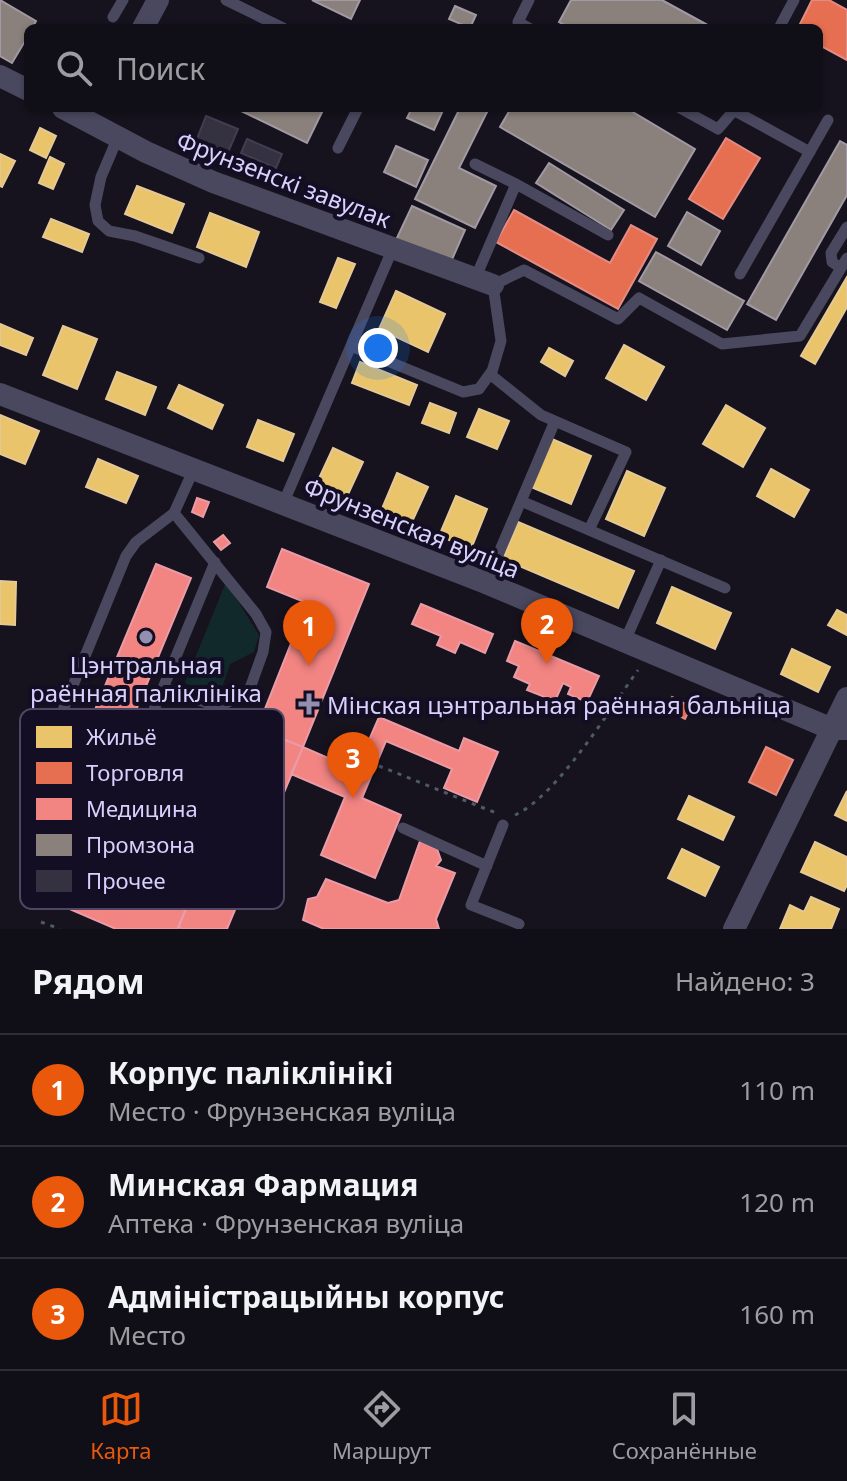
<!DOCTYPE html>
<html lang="ru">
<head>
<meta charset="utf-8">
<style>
	:root { --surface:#100e16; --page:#1e1c23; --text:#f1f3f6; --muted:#9c9ca1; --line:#302e35; --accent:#ea580c }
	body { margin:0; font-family:"Noto Sans",sans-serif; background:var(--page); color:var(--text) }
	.you { position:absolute; left:378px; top:348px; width:28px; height:28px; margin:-20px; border:6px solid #fff; border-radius:50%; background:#1a73e8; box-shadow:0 0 0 12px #1a73e833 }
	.badge { display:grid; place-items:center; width:52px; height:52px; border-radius:50%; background:var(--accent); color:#fff; font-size:26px; font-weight:700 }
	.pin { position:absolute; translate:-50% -66px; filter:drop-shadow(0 2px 4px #0008) }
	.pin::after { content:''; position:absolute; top:42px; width:28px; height:24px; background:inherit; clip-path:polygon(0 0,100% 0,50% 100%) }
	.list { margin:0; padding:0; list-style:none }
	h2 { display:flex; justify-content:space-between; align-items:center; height:104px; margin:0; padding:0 32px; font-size:34px }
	h2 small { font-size:26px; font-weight:400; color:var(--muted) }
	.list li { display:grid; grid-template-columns:52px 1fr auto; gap:24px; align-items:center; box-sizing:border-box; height:112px; padding:0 32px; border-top:2px solid var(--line) }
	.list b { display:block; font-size:30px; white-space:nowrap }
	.list p { margin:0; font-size:26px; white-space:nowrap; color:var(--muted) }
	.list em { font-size:26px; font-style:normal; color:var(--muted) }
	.icon { flex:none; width:44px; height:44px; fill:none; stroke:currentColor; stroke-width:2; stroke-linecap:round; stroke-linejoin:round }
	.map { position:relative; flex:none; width:847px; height:929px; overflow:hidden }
	.search { position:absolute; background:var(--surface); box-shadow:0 2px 6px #0004; left:24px; right:24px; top:24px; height:88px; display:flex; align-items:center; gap:20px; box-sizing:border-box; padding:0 28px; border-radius:12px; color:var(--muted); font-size:30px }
	.sheet { height:440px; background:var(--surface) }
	nav { display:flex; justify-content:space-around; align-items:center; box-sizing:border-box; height:112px; border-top:2px solid var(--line); background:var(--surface); font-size:22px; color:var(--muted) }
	nav a { display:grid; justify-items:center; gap:4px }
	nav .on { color:var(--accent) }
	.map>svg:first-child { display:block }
	.green { fill:#12292b }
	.homes { fill:#e9c46a; stroke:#e4c896; stroke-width:2 }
	.shops { fill:#e76f51; stroke:#e28c85; stroke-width:2 }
	.health { fill:#f28482; stroke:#ea9ba7; stroke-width:2 }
	.industry { fill:#8a817c; stroke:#a199a3; stroke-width:2 }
	.building { fill:#343141; stroke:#433d52; stroke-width:2 }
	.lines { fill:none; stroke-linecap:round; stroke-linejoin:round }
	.path { stroke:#4c5a69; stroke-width:3; stroke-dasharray:4 6; stroke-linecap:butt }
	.service { stroke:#4a485f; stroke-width:11 }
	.minor { stroke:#4a485f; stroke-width:22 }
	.poi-dot { fill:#948eb0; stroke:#130e23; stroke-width:3 }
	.labels { text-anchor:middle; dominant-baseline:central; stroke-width:8; stroke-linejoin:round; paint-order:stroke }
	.street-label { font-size:24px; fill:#d8d1fe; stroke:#130e23 }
	.poi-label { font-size:24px; fill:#d8d1fe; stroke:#130e23 }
	.key { fill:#130e23; stroke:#4e4865; stroke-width:2 }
	.key-label { font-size:22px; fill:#d8d1fe }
</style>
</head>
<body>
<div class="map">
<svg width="847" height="929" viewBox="0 0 847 929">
	<rect width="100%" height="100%" fill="#16131e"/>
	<!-- green -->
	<path class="green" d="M226,582l33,53 -5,17 -24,12 -11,33 -34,-14z"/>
	<!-- homes -->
	<path class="homes" d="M40,128l16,8 -10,22 -16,-8z
		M0,154l15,7 -13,26 -2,-1z
		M50,157l14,7 -11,25 -14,-6z
		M137,186l47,18 -12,29 -47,-19z
		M210,213l49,19 -13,35 -49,-20z
		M51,219l38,15 -7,18 -39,-15z
		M338,258l17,6 -19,44 -16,-6z
		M847,277v30l-32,57 -14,-8z
		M396,291l49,23 -17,38 -49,-23z
		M0,324l33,14 -7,17 -26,-10z
		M63,326l34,13 -20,50 -34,-14z
		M624,345l40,22 -18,33 -40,-22z
		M549,348l24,13 -8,15 -24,-14z
		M360,362l57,23 -8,20 -57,-22z
		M117,372l39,15 -11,28 -39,-16z
		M179,385l44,20 -11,24 -44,-21z
		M430,403l26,10 -7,20 -27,-10z
		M726,405l39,23 -22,39 -40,-23z
		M479,409l30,12 -12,28 -30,-12z
		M0,415l39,16 -14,33 -25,-10z
		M258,420l36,14 -11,27 -36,-14z
		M552,439l39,17 -20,48 -40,-17z
		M333,448l30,14 -19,41 -30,-14z
		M98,459l40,17 -12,27 -40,-16z
		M771,469l38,21 -15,27 -37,-21z
		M627,471l38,17 -21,48 -38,-17z
		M397,473l31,14 -17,37 -30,-13z
		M456,496l31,13 -16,40 -32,-13z
		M518,522l116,49 -16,37 -115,-49z
		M0,581l16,1 -1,43 -15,-1z
		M672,587l59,26 -16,36 -58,-26z
		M837,610l10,5v20l-19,-10z
		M792,649l38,18 -12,25 -37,-18z
		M847,791v30l-12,-6z
		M689,796l45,21 -11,23 -45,-21z
		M815,842l32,15v28l-3,6 -43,-19z
		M682,849l37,18 -14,29 -37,-18z
		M811,897l28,12 -8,20h-51l10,-24 14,7z"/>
	<!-- shops -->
	<path class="shops" d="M812,0h17l18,10v50l-28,-15v-17h-21z
		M726,138l34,20 -37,61 -34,-20z
		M514,210l96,53 21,-38 26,14 -39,70 -122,-67z
		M672,697l19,10 -6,12 -19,-10z
		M766,747l27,13 -17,35 -27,-13z"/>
	<!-- health -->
	<path class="health" d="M197,498l12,4 -6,15 -11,-5z
		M223,535l7,8 -9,7 -7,-8z
		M282,549l87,35 -66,163 -46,-18 50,-126 -40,-16z
		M156,564l35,14 -82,197 -35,-15z
		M421,604l72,30 -8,19 -25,-11 -5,11 -18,-8 4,-9 -29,-12z
		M515,641l84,35 -12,26 -19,-8 3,-7 -8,-4 -8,18 -28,-11 3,-6 -16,-7 5,-11 -12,-5z
		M379,717l80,34 5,-13 34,14 -21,50 -33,-14 8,-19 -66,-28 -24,57 39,17 -26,63 -54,-23 24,-58 -54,-23 12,-27 53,23z
		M246,725l57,22 -76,182h-45l-4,-2 64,-154 -13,-6z
		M71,759l45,19 -22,51 -6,-3 -9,20 26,11 4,-8 81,34 -3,7 6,2 -15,37h-62l-79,-34 16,-35 -21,-9 12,-29 -6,-3 24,-57 7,3z
		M420,841l17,8 4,11 -5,6 19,7 -19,46 3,10h-115l-21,-9 5,-21 9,-2 9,-18 62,24 11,-3z"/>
	<!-- industry -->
	<path class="industry" d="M0,0l36,21 -4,7h-4v8l-16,27 -12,-7z
		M312,0h48l-9,19z
		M571,0h91l51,28h-143l-11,-6z
		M455,6l21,9 -6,13 -21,-9z
		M235,108h89l-17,35z
		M412,108h32l-10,22 -27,-12z
		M460,108h29l-30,60 37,18 -21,42 -60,-29z
		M511,108h115l69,41 -40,68 -155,-90z
		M840,141l7,4v50l-71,125 -29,-16z
		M396,146l32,14 -12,27 -32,-15z
		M549,163l75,47 -13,20 -75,-47z
		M412,206l53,24 -15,34 -54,-24z
		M687,212l33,19 -19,34 -33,-19z
		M656,252l88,49 -17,29 -88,-49z"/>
	<!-- building -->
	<path class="building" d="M206,116l32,13 -12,28 -31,-13z
		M247,139l35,15 -6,14 -35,-15z"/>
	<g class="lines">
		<!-- path -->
		<path class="path" d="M379,766l117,47
			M515,815c42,-19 95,-106 123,-145
			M41,922l19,7"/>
		<!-- service -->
		<path class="service" d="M226,0l57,28
			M113,17l10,-17
			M529,28l-11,-6 11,-22
			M779,28l15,-28
			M680,108l38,21 18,-21
			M735,111l75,41
			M118,137l-17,40 -6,28 3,16 11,10 26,5 64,22
			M338,148l20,-40
			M516,184l92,51
			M841,268l-9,-6 -1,-9 16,-26
			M740,274l88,-154
			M475,279l41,-95 -41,-20
			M351,346l112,46 16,-3 13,-18
			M555,421l-34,80 204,87
			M283,504l110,-256
			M589,530l37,-78 -85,-37 -50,-40 10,-34 -8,-56 31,-15 94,49 21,-21 83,46 78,-8 47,-78
			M486,583l35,-82
			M624,643l37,-83
			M164,688l55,19 30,-16 14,-39 3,-20 -10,-18 -82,-101 19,-42
			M59,769h-5l-6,-10 -1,-10 79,-193 10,-14 38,-29
			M112,790l77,36 -10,23
			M120,792l95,-230
			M503,825l-32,80 48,19
			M403,828l84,38"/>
		<!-- minor -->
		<path class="minor" d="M143,28l15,-28
			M0,76l28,14
			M63,108l83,44 67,30 280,103
			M0,394l486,189 346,146h15
			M734,929l113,-231"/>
	</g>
	<!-- markers -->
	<g class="poi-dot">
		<circle cx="146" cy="637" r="8"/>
		<path d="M305 692h8v8h8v8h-8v8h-8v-8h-8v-8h8z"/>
	</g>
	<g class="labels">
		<!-- street labels -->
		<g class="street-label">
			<text transform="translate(284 179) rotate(21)">Фрунзенскі завулак</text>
			<text transform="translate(412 527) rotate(22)">Фрунзенская вуліца</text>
		</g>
		<!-- poi labels -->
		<g class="poi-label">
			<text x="146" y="664">Цэнтральная<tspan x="146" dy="28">раённая паліклініка</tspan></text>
			<text x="327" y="704" text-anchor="start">Мінская цэнтральная раённая бальніца</text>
		</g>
	</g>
	<!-- legend -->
	<rect x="20" y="709" width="264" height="200" rx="12" class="key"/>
	<rect x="36" y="726" width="36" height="22" fill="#e9c46a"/>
	<rect x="36" y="762" width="36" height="22" fill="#e76f51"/>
	<rect x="36" y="798" width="36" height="22" fill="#f28482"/>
	<rect x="36" y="834" width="36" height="22" fill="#8a817c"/>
	<rect x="36" y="870" width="36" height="22" fill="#343141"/>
	<g class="key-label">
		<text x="86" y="745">Жильё</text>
		<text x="86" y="781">Торговля</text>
		<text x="86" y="817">Медицина</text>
		<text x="86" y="853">Промзона</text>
		<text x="86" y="889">Прочее</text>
	</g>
</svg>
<div class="you"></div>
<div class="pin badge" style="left:309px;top:666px">1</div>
<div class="pin badge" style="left:547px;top:664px">2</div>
<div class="pin badge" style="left:353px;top:798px">3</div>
<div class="search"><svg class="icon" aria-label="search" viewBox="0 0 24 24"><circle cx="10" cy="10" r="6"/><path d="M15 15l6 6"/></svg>Поиск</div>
</div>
<section class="sheet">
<h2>Рядом<small>Найдено: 3</small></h2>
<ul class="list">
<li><span class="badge">1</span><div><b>Корпус паліклінікі</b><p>Место · Фрунзенская вуліца</p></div><em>110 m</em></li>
<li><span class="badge">2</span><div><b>Минская Фармация</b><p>Аптека · Фрунзенская вуліца</p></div><em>120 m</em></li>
<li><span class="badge">3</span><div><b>Адміністрацыйны корпус</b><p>Место</p></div><em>160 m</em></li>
</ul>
</section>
<nav>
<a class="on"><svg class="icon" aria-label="map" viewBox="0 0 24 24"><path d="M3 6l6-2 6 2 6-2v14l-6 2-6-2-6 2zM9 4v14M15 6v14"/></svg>Карта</a>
<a><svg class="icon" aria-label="directions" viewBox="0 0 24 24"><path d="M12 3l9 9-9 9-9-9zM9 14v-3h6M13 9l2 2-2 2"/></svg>Маршрут</a>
<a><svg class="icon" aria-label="saved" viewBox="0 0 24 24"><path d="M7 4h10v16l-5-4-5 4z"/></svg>Сохранённые</a>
</nav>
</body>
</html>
